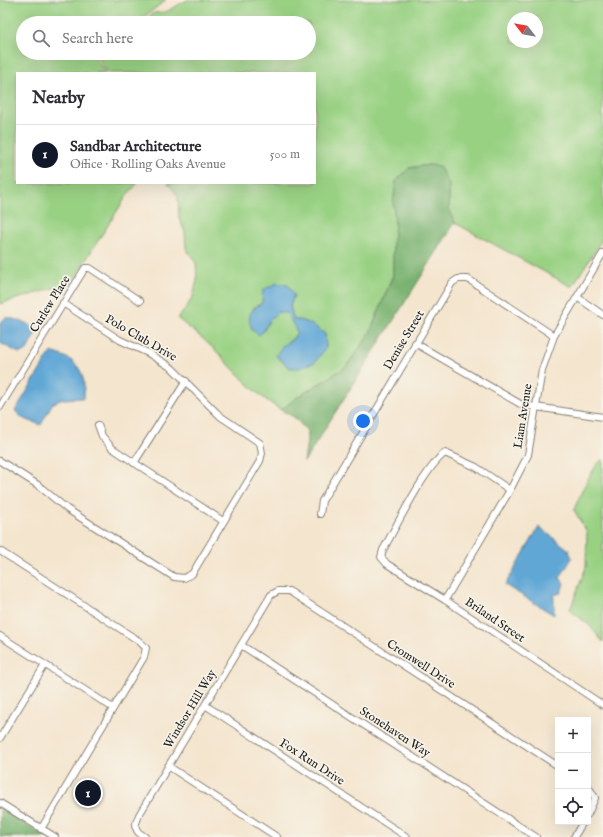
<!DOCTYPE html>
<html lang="en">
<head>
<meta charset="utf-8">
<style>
	:root { --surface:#fff; --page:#f2f2f3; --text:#2b2b33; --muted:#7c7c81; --line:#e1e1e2; --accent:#111827 }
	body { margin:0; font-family:"IM FELL English",serif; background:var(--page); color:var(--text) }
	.controls { position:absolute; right:12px; bottom:12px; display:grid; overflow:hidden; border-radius:0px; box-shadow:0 4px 16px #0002 }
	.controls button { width:36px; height:36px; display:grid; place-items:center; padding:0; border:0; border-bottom:1px solid var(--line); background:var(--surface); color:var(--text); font:20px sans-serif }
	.compass { position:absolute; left:507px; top:12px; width:36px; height:36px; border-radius:50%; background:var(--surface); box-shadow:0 4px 16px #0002; rotate:301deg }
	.you { position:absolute; left:363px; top:421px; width:14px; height:14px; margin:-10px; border:3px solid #fff; border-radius:50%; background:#1a73e8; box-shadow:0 0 0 6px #1a73e833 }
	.badge { display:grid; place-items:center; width:26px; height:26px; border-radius:50%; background:var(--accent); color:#fff; font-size:13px; font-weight:700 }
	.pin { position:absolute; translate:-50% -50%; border:2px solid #fff; box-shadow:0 1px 4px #0006 }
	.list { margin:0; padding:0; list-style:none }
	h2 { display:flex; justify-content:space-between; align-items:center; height:52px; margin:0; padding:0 16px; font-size:17px }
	h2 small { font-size:13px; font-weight:400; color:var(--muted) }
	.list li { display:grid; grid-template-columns:26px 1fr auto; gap:12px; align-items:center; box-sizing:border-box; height:60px; padding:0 16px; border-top:1px solid var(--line) }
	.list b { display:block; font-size:15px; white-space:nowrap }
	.list p { margin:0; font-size:13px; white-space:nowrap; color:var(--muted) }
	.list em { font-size:13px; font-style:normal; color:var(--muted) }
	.icon { flex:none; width:22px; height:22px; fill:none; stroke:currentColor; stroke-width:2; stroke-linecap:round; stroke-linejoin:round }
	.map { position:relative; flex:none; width:603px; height:837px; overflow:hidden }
	.search { position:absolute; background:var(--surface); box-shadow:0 4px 16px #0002; left:16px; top:16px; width:300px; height:44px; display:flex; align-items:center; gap:10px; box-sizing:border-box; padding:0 14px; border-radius:22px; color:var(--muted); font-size:15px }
	.panel { position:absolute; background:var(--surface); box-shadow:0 4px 16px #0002; left:16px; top:72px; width:300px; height:112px; border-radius:0px }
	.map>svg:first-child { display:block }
	.green { fill:#99d183; stroke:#5a7650; fill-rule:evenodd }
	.forest { fill:#7ab371; stroke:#4b6846 }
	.water { fill:#60a7d6; stroke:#3e6279 }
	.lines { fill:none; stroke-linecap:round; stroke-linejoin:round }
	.minor-casing { stroke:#888075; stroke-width:8 }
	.minor { stroke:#fff; stroke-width:6 }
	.labels { text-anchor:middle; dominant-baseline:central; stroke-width:3.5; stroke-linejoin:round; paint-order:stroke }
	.street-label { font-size:12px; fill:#1c1c1c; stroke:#f7f3e8 }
</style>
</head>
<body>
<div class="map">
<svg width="603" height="837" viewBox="0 0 603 837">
	<rect width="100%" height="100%" fill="#f7f3e8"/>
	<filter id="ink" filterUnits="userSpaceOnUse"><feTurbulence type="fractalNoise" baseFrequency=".025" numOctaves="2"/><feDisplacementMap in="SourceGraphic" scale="8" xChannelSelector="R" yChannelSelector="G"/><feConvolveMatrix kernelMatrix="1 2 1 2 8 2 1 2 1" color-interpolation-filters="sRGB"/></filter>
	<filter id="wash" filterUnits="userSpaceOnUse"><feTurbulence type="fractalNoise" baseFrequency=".012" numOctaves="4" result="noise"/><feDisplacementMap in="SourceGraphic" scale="16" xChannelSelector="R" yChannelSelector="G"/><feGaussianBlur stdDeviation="0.9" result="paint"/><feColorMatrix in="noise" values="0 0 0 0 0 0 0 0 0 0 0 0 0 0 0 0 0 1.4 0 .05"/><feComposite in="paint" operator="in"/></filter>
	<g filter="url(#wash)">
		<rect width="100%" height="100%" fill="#f4e5ce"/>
		<!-- green -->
		<path class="green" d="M0,0h166l-30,23h-113v30h73l-2,2 11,18h-88v110h121l-10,11 -57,89 -71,21z
			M187,0h416v238l-31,49 -117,-64 -6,-14v-25l-20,-19 -20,3 -16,34 2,21 -2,18v34l-23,58 -24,34 -47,29 -18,14c-27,-16 -46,-40 -68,-62 -11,-11 -24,-20 -36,-30l8,-8 8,-14 4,-16 -1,-17 -10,-15 -1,-16 -6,-14 -1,-22 -10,-13h147v-110h-207l-11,-17 4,-3h208v-30h-168l13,-10 12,-1zM513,18h24v24h-24zM294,295l-4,11 4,14 13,2 18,12 1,14 -36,20 -14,-12c7,-12 15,-13 21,-24l-10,-19 -9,-1 -9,9 -6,11 -10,-24 9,-5z
			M603,459v183l-14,-17 -19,-15 16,-43 1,-35 -13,-22c5,-13 18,-44 29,-51z"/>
		<!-- forest -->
		<path class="forest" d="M429,165l10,1 10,18v25l6,14 -151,239 4,-30 -14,-15 -13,-7 18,-14 47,-29 24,-34 23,-58v-34l2,-18 -2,-21 3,-21 13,-13z
			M0,808l47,29h-47z"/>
		<!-- water -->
		<path class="water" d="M277,283l11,2 6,10 -4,11 4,14c12,-1 22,7 31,14l1,14 -11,14 -15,6h-10l-14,-12 6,-10 11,-7 4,-7 -10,-19 -9,-1 -9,9 -6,11 -4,3 -7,-5c-5,-15 -3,-19 10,-27l1,-13z
			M7,317l19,6 11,8 -11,21 -7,1 -19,-10v-21z
			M51,352c26,7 35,18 33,46l-22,1 -10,5 -11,21 -19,-7 -7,-7z
			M539,527l29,22 4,9 -12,20 4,5 -3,10 -7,2v20l-49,-30z"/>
	</g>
	<g filter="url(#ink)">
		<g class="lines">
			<defs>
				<path id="minor" d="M577,297l26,18
					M415,343l107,62 81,12
					M0,407l85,-139h5l50,33
					M98,425l4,11 10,12 111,73
					M0,461l38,24 29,24 107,68 10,1 8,-4 68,-113 2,-8 -2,-10 -40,-27 -48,-48 -24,-15 -28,-13 -57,-37
					M134,463l52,-82
					M510,490l-34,-23 -31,-14c-19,13 -49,74 -62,97l-2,7 6,7 58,36 158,105
					M320,514l2,-13 130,-218 6,-4h10l86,57
					M0,551l139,90 7,7 -2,9 -103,172
					M445,600l65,-110 18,-35 14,-85 12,-34 49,-83
					M0,636l113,72
					M241,645l295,192
					M205,705l202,132
					M0,738l45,-73
					M168,766l109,71
					M588,786l7,12 -7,16
					M0,803l55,34
					M145,837l-7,-5 -3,-6 4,-11 132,-220 7,-4h11l269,175
					M574,837l9,-15"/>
			</defs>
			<!-- minor casing -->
			<use href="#minor" class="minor-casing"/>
			<!-- minor -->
			<use href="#minor" class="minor"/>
		</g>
	</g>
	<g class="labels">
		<!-- street labels -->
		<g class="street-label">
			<text transform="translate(50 304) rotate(-58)">Curlew Place</text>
			<text transform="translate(141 338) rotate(30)">Polo Club Drive</text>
			<text transform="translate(404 340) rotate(-59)">Denise Street</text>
			<text transform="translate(523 416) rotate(-81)">Liam Avenue</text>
			<text transform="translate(495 620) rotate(34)">Briland Street</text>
			<text transform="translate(421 664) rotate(33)">Cromwell Drive</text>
			<text transform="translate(190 709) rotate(-59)">Windsor Hill Way</text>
			<text transform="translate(395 732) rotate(33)">Stonehaven Way</text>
			<text transform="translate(312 762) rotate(33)">Fox Run Drive</text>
		</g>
	</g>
</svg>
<div class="controls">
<button>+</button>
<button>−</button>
<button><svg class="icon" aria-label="locate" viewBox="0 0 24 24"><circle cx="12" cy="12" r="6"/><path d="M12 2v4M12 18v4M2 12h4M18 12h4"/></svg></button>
</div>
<svg class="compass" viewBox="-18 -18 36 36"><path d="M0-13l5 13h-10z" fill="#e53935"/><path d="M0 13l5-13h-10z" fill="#7c7c81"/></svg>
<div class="you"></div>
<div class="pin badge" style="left:88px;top:793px">1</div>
<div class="search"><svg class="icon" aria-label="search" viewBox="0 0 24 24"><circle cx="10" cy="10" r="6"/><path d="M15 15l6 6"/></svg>Search here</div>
<section class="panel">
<h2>Nearby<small></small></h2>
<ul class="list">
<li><span class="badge">1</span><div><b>Sandbar Architecture</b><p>Office · Rolling Oaks Avenue</p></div><em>500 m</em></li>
</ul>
</section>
</div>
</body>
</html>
